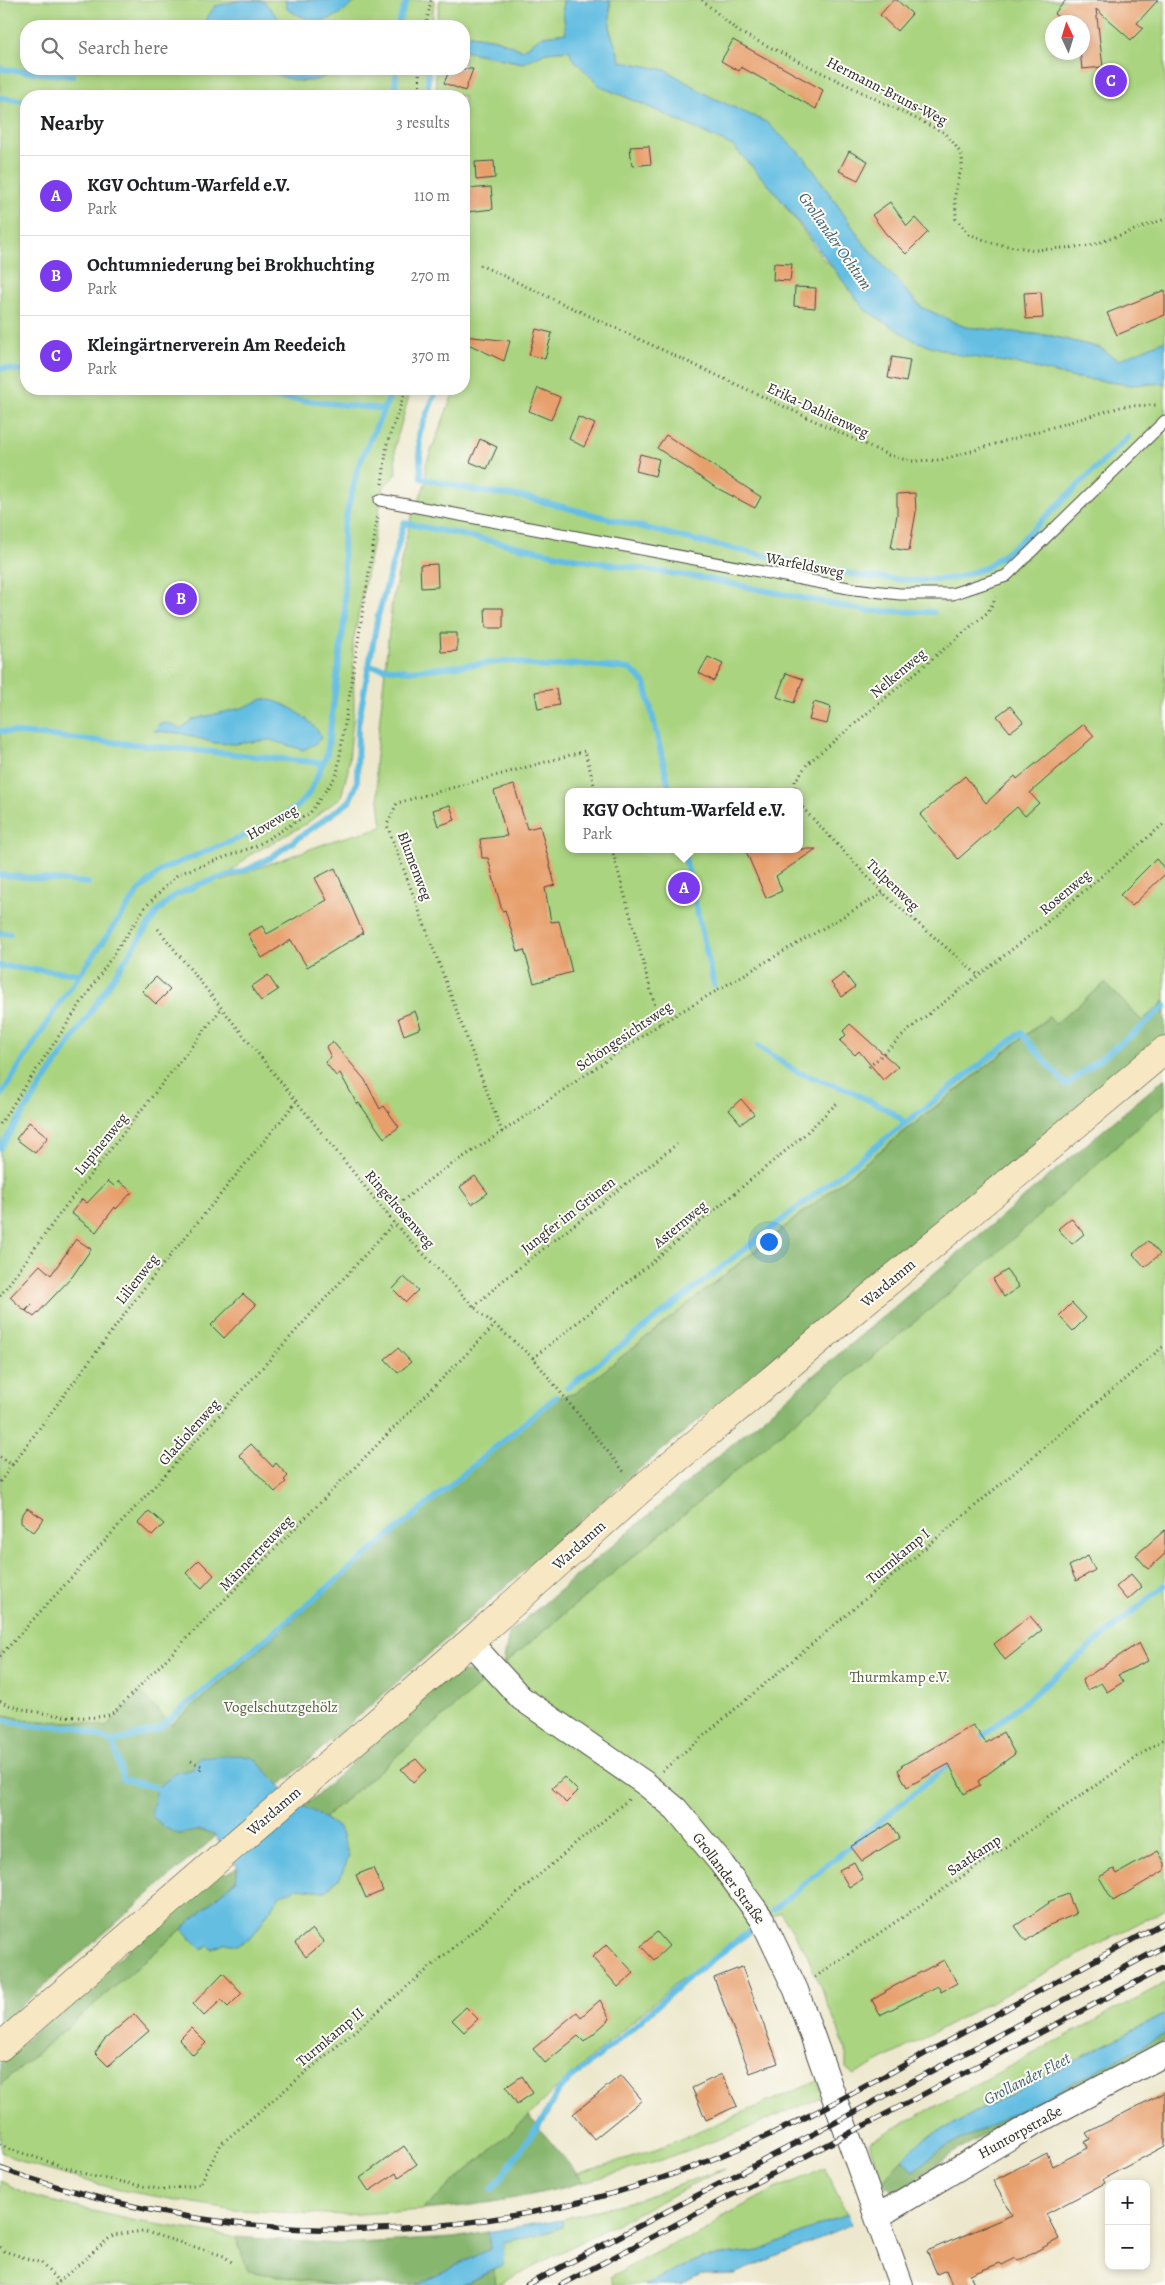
<!DOCTYPE html>
<html lang="en">
<head>
<meta charset="utf-8">
<style>
	:root { --surface:#fff; --page:#f6f6f6; --text:#202124; --muted:#757577; --line:#e0e0e0; --accent:#7c3aed }
	body { margin:0; font-family:Alegreya,serif; background:var(--page); color:var(--text) }
	.controls { position:absolute; right:15px; bottom:15px; display:grid; overflow:hidden; border-radius:10px; box-shadow:0 2px 8px #0003 }
	.controls button { width:45px; height:45px; display:grid; place-items:center; padding:0; border:0; border-bottom:1px solid var(--line); background:var(--surface); color:var(--text); font:25px sans-serif }
	.compass { position:absolute; left:1045px; top:15px; width:45px; height:45px; border-radius:50%; background:var(--surface); box-shadow:0 2px 8px #0003; rotate:356deg }
	.you { position:absolute; left:768px; top:1241px; width:18px; height:18px; margin:-12px; border:4px solid #fff; border-radius:50%; background:#1a73e8; box-shadow:0 0 0 8px #1a73e833 }
	.badge { display:grid; place-items:center; width:32px; height:32px; border-radius:50%; background:var(--accent); color:#fff; font-size:16px; font-weight:700 }
	.pin { position:absolute; translate:-50% -50%; border:2px solid #fff; box-shadow:0 1px 5px #0006 }
	.popup { position:absolute; left:565px; top:788px; width:238px; height:65px; box-sizing:border-box; display:grid; place-content:center; border-radius:10px; background:var(--surface); filter:drop-shadow(0 1px 4px #0005); font-size:16px; white-space:nowrap; color:var(--muted) }
	.popup b { font-size:19px; color:var(--text) }
	.popup::after { content:''; position:absolute; left:50%; top:100%; margin-left:-10px; border:10px solid transparent; border-top-color:var(--surface) }
	.list { margin:0; padding:0; list-style:none }
	h2 { display:flex; justify-content:space-between; align-items:center; height:65px; margin:0; padding:0 20px; font-size:21px }
	h2 small { font-size:16px; font-weight:400; color:var(--muted) }
	.list li { display:grid; grid-template-columns:32px 1fr auto; gap:15px; align-items:center; box-sizing:border-box; height:80px; padding:0 20px; border-top:1px solid var(--line) }
	.list b { display:block; font-size:19px; white-space:nowrap }
	.list p { margin:0; font-size:16px; white-space:nowrap; color:var(--muted) }
	.list em { font-size:16px; font-style:normal; color:var(--muted) }
	.icon { flex:none; width:28px; height:28px; fill:none; stroke:currentColor; stroke-width:2; stroke-linecap:round; stroke-linejoin:round }
	.map { position:relative; flex:none; width:1165px; height:2285px; overflow:hidden }
	.search { position:absolute; background:var(--surface); box-shadow:0 2px 8px #0003; left:20px; top:20px; width:450px; height:55px; display:flex; align-items:center; gap:12px; box-sizing:border-box; padding:0 18px; border-radius:20px; color:var(--muted); font-size:19px }
	.panel { position:absolute; background:var(--surface); box-shadow:0 2px 8px #0003; left:20px; top:90px; width:450px; height:305px; border-radius:20px }
	.map>svg:first-child { display:block }
	.green { fill:#aad480; stroke:#6a8056; fill-rule:evenodd }
	.forest { fill:#87b66e; stroke:#59704c }
	.water { fill:#64bee2; stroke:#487486 }
	.lines { fill:none; stroke-linecap:round; stroke-linejoin:round }
	.stream { stroke:#64bee2; stroke-width:6 }
	.building { fill:#e79f6c }
	.lane-casing { stroke:#484743; stroke-width:13 }
	.street-casing { stroke:#484743; stroke-width:26 }
	.secondary-casing { stroke:#484743; stroke-width:29 }
	.path { stroke:#484743; stroke-width:3; stroke-dasharray:1 4; stroke-linecap:butt }
	.lane { stroke:#fff; stroke-width:11 }
	.street { stroke:#fff; stroke-width:24 }
	.secondary { stroke:#f7e8c3; stroke-width:28 }
	.rail-casing { stroke:#2b2b2b; stroke-width:5.5 }
	.rail { stroke:#fdfcf7; stroke-width:4; stroke-dasharray:11; stroke-linecap:butt }
	.labels { text-anchor:middle; dominant-baseline:central; stroke-width:4; stroke-linejoin:round; paint-order:stroke }
	.street-label { font-size:15px; fill:#2b2b2b; stroke:#fdfcf7 }
	.park-label { font-size:15px; fill:#515e44; stroke:#fdfcf7 }
	.water-label { font-size:16px; font-style:italic; fill:#3f5e6b; stroke:#fdfcf7 }
</style>
</head>
<body>
<div class="map">
<svg width="1165" height="2285" viewBox="0 0 1165 2285">
	<rect width="100%" height="100%" fill="#fdfcf7"/>
	<filter id="ink" filterUnits="userSpaceOnUse"><feTurbulence type="fractalNoise" baseFrequency=".02" numOctaves="2"/><feDisplacementMap in="SourceGraphic" scale="10" xChannelSelector="R" yChannelSelector="G"/><feConvolveMatrix kernelMatrix="1 2 1 2 8 2 1 2 1" color-interpolation-filters="sRGB"/></filter>
	<filter id="wash" filterUnits="userSpaceOnUse"><feTurbulence type="fractalNoise" baseFrequency=".0096" numOctaves="4" result="noise"/><feDisplacementMap in="SourceGraphic" scale="20" xChannelSelector="R" yChannelSelector="G"/><feGaussianBlur stdDeviation="1.12" result="paint"/><feColorMatrix in="noise" values="0 0 0 0 0 0 0 0 0 0 0 0 0 0 0 0 0 1.4 0 .05"/><feComposite in="paint" operator="in"/></filter>
	<g filter="url(#wash)">
		<rect width="100%" height="100%" fill="#ede8cd"/>
		<!-- green -->
		<path class="green" d="M0,0h434l-2,26h-406v43h402l-2,27h-400v293h378l-1,6 6,1 -14,50 1,29 -12,11 -31,156 1,67 -6,61 -7,27 -35,27 -56,31 -30,27 115,-42 47,-13 -7,-62 17,-163 18,-81 16,-39v-18l29,-75h9v-116l4,-21 -4,-7v-149h-27l-2,-27h29v-18l59,12 23,-11 24,-2 31,37 37,15 95,44 43,47 48,67 199,105 48,12 60,8 34,-2v618l-23,20 -37,-38 -50,41 -7,-7 -472,376 -27,7 -378,325 -65,2 -25,-5 -50,-1 -31,-7zM569,792h230v57h-230z
			M440,0h123v12l4,21 -24,3 -21,14 -26,-11 -32,-5v-8h-28z
			M610,0h555v340l-47,21 -18,-13 -47,-12 -88,-9 -44,-20 -56,-62 -60,-87 -96,-62 -43,-26 -45,-9 -11,-30zM1052,22h30v30h-30z
			M1165,1103v806l-311,166 -8,-7v-19l-40,-97 -26,-40 -99,67 -128,112 -24,25 -107,94 -77,5 -110,-5 -116,-20 -90,-25 -29,-13v-67l182,-156 9,10 18,7 3,3 14,-6 11,2 14,-7 30,-44 17,-6 26,3 15,-63 -15,-10 179,-153 485,-405z
			M1165,1983v31l-243,126 -41,43 -12,-41z
			M818,2081l5,15 -79,34 -88,32 -72,20 -7,-8 82,-26z
			M824,2167l23,47 -88,37 -57,7 -58,27h-30l-4,-8 66,-35 19,-5 15,-8 10,-11 55,-29 26,-10z
			M724,2169l-228,116 -2,-15 9,-6 1,-22 35,-7 23,-8v-8l71,-18z
			M0,2181l37,17 99,23 100,16 12,34 86,14h-334z"/>
		<!-- forest -->
		<path class="forest" d="M1105,983l37,38 23,-20v37l-57,48 -251,203 -218,180 -360,317 -25,-28h-55l-5,11 -18,5 2,60c13,-2 28,-7 38,2l-216,188v-310l31,7 50,1 25,5 35,-35 30,33 378,-325 27,-7 473,-376 6,7z
			M1165,1078v25l-176,157 -486,405 6,-32z
			M478,1669l10,9 -164,140 -21,-11 146,-131z
			M238,1867l-2,13 -54,49 -182,156v-22l221,-195 5,6z
			M1165,2034v7c-68,36 -137,69 -204,107 -24,14 -42,31 -65,46l-15,-11 21,-24 11,13 29,-23 95,-47z
			M529,2116l55,66c-53,15 -107,24 -162,28z
			M488,2232l2,17 -73,36h-83l-86,-14 -12,-34 102,7 116,-6z
			M494,2270l2,15h-34z"/>
		<!-- water -->
		<path class="water" d="M242,0l22,1 21,25h-81v-4l11,-16z
			M285,0h73c-28,23 -38,28 -71,9z
			M563,0h47v31l11,30 45,9 43,26 57,26 39,36 60,87 56,62 44,20 87,9 48,12 18,12 47,-20v43l-34,2 -60,-8 -48,-12 -64,-10 -44,-14 -50,-31 -89,-117 -43,-47 -95,-44 -37,-15 -30,-30 -1,-7 -24,2 -23,11 -59,-12v-17l32,5 26,11 21,-14 23,-3 -3,-21z
			M264,69h70v3c-28,16 -42,9 -70,-3z
			M263,699c23,2 47,19 59,38l-7,7 -12,6 -33,-10 -35,4 -20,-1 -36,-10 -25,-2 6,-8 12,1 8,5 14,-10 48,-11z
			M238,1755l16,3 44,48 13,4 28,18 10,28 -9,22 -15,13 -27,-3 -17,6 -30,44 -14,7 -11,-2 -14,6 -3,-3 -7,3 -20,-20 54,-49 2,-13 -24,-33 -13,-4 -23,4 -14,-7 -13,-12 6,-27 19,-15 18,-4 5,-11z
			M1165,2014v20l-128,68 -95,47 -29,23 -11,-13 20,-19z
			M847,2214l5,11 -118,49 -33,1 -20,10h-37l58,-27 57,-7z
			M562,2219v8l-23,8 -35,7 -1,23 -41,20h-45l73,-36 -2,-17z"/>
		<g class="lines">
			<!-- stream -->
			<path class="stream" d="M397,26l10,-26
				M0,69l73,7
				M428,69v27
				M395,96l1,-27
				M0,98l26,3
				M0,368l26,3
				M195,389l188,20
				M437,389l-18,45 2,44 56,13 47,6 173,44 163,35 59,5 36,-3 30,-10 34,-25 109,-106
				M369,666l40,5 101,-10 33,6 36,-3 51,5 15,14 25,109
				M0,731l322,32
				M683,849l31,136
				M0,875l88,8
				M0,933l10,1
				M0,966l80,8
				M758,1046l39,26 51,18 42,21 16,12
				M0,1097l61,-96 78,-110 24,-22 101,-41 33,-21 13,-15 17,-38 18,-139 -2,-85 15,-63 35,-78
				M0,1148l158,-237 16,-15 26,-12 49,-15 21,-11 79,-56 8,-19 1,-58 20,-109 26,-93 184,38 114,17 166,33 66,1
				M567,1388l454,-355 45,52 71,-54 28,-25
				M0,1719l32,7 45,1 36,15 10,37 34,9
				M113,1742l45,-13 398,-332
				M976,1742l189,-157
				M773,1910l182,-151
				M492,2190l51,-71 17,-31 69,-57 56,-51 68,-51"/>
		</g>
		<g id="blocks">
			<!-- building -->
			<path class="building" d="M893,0h4l15,14 -15,17 -17,-16z
				M1066,0h92l-21,23 6,5 -12,12 -35,-31 7,58 -21,2 -2,-17h2v-30h-17l-11,-8z
				M733,40l90,50 -7,19 -75,-42 -2,4 -18,-10z
				M450,69h23l-8,22 -21,-8z
				M649,146l2,18 -19,2 -2,-19z
				M849,151l19,10 -10,19 -19,-9z
				M494,161l1,17 -19,2 -1,-18z
				M491,187l2,22 -26,3 -2,-23z
				M890,202l17,24 8,-8 13,14 -22,22 -20,-20 -14,-19z
				M774,263l18,1 -2,17 -17,-1z
				M795,287l21,1 -1,20 -21,-2z
				M1165,290v25l-48,20 -10,-22z
				M1041,292l2,26 -17,1 -2,-26z
				M536,329l16,4 -7,26 -16,-4z
				M464,336l46,5 -6,20 -40,-19z
				M892,357l18,3 -4,22 -18,-4z
				M538,388l22,9 -9,23 -22,-9z
				M578,417l17,7 -11,23 -15,-8z
				M666,435l95,62 -6,11 -40,-21 -58,-39z
				M480,439l17,8 -10,22 -17,-7z
				M640,454l19,5 -4,17 -19,-5z
				M915,493l1,19 -7,39 -18,-3 6,-33v-21z
				M437,564l1,23 -17,1 -1,-23z
				M485,608h18v20h-17z
				M440,633h17v18l-16,1z
				M708,657l15,7 -9,17 -15,-8z
				M786,673l17,6 -9,24 -17,-6z
				M556,689l3,16 -21,4 -3,-17z
				M814,702l17,5 -4,17 -18,-4z
				M1010,706l13,16 -13,10 -13,-16z
				M1084,724l10,12 -64,57 9,10 -14,13 -8,-9 -59,52 -38,-44 45,-39 21,27 29,-27 2,3z
				M514,785l13,44 13,-3 15,59 -10,3 6,34 8,-1 13,51 -38,11 -10,-33 -6,2 -13,-42 -3,1 -14,-53h-6l-2,-19 27,-3 -13,-45z
				M450,805l5,15 -17,6 -5,-16z
				M745,849h71l-40,27 6,15 -16,7z
				M1156,859l9,10v5l-33,32 -12,-11z
				M335,868l28,65 -56,34 -16,-27 -29,18 -14,-24 14,-8 5,8 60,-34 -12,-22z
				M844,973l11,14 -13,10 -11,-14z
				M268,975l10,15 -17,11 -10,-14z
				M156,977l14,13 -14,14 -14,-13z
				M415,1011l6,17 -17,7 -6,-17z
				M850,1024l48,43 -15,13 -24,-29 -4,4 -15,-14 6,-6 -3,-4z
				M333,1042l32,38 15,29 4,-3 15,21 -15,11 -25,-35 -2,1 -17,-31 -4,3 -11,-14 6,-5 -5,-10z
				M741,1099l13,15 -13,10 -12,-14z
				M29,1122l19,15 -13,16 -19,-14z
				M475,1176l13,17 -16,11 -12,-17z
				M108,1181l6,5 5,-5 13,11 -16,17 -1,-2 -19,25 -25,-19 11,-14 5,4z
				M1071,1218l13,16 -12,10 -14,-15z
				M76,1239l15,10 -19,28 -38,40 -8,-6 6,-7 -7,7 -15,-14 30,-32 11,10z
				M1148,1241l12,13 -15,13 -12,-13z
				M1007,1270l12,17 -15,10 -11,-18z
				M404,1277l14,13 -12,12 -13,-13z
				M243,1294l13,11 -32,33 -13,-13z
				M1072,1303l14,15 -13,13 -14,-15z
				M398,1348l13,14 -13,11 -13,-14z
				M251,1444l22,23 3,-4 12,13 -4,4 2,2 -11,10 -36,-37z
				M27,1508l17,11 -10,13 -13,-9v-6z
				M149,1511l15,13 -12,12 -14,-13z
				M1165,1530v24l-17,15 -12,-14z
				M1088,1556l7,14 -19,11 -7,-15z
				M199,1560l15,15 -12,13 -16,-15z
				M1131,1574l11,13 -15,13 -11,-13z
				M1030,1616l12,14 -37,30 -11,-16z
				M1139,1643l9,18 -30,14 5,7 -16,10 -6,-9 -14,7 -5,-10z
				M973,1725l13,18 17,-11 12,22 -37,27 2,4 -16,9 -15,-30 -42,23 -9,-17 4,-3 -1,-1z
				M416,1759l10,11 -13,12 -12,-13z
				M564,1777l14,14 -12,12 -14,-15z
				M890,1823l9,15 -37,23 -11,-14z
				M1158,1851l7,12v7l-52,31 -14,-24 15,-8 3,5z
				M854,1862l9,17 -14,8 -10,-17z
				M373,1868l10,23 -17,7 -10,-23z
				M1068,1894l8,20 -29,12 -21,15 -11,-15 34,-23 -1,-1z
				M312,1929l12,13 -18,15 -11,-14z
				M657,1932l12,14 -15,14 -13,-14z
				M607,1944l27,29 -16,14 -26,-30z
				M944,1960l13,23 -16,9 -3,-6 -58,29 -8,-15 14,-8 -1,-1z
				M742,1967l36,96 -28,10 -36,-95z
				M223,1973l19,20 -14,14 -7,-7 -17,16 -11,-12z
				M600,2000l10,19 -26,23 -6,-6 -33,27 -12,-14 44,-37 4,5z
				M466,2007l12,12 -14,13 -12,-12z
				M134,2014l15,17 -41,35 -13,-13 9,-13z
				M191,2028l15,15 -13,12 -14,-15z
				M722,2074l15,32 -31,14 -14,-32z
				M621,2075l21,25 -48,39 -21,-25z
				M522,2076l11,17 -16,11 -11,-17z
				M1165,2092v54l-62,33 2,4 -59,31 13,25 -41,22 -2,-3 -14,7 -2,-2 -30,12 5,10h-23l-6,-15 -9,4 -10,-23 85,-36 -19,-34 54,-28 6,13 35,-18 -3,-6 5,-3 -4,-6z
				M404,2146l13,18 -18,13 -3,-4 -27,18 -9,-13z"/>
		</g>
	</g>
	<g filter="url(#ink)">
		<use href="#blocks" fill-opacity="0" stroke="#484743" stroke-width="1"/>
		<g class="lines">
			<defs>
				<path id="lane" d="M380,500l474,89 46,5h52l54,-18 159,-155"/>
				<path id="street" d="M470,1642l51,56 125,86 30,25 45,54 41,56 34,71 105,295
					M878,2216l151,-90 136,-72"/>
				<path id="secondary" d="M0,2047l470,-405 170,-152 525,-440"/>
			</defs>
			<!-- lane casing -->
			<use href="#lane" class="lane-casing"/>
			<!-- street casing -->
			<use href="#street" class="street-casing"/>
			<!-- secondary casing -->
			<use href="#secondary" class="secondary-casing"/>
			<!-- path -->
			<path class="path" d="M702,0l37,32 206,101c28,32 15,27 10,62 0,8 1,16 1,24l13,15 26,10 41,6 54,-4 75,-27
				M426,26l5,-26
				M419,69l1,27
				M480,265l408,190 22,6 31,-1 183,-54 35,-1
				M382,484l5,-40 19,-55
				M795,792v-11l13,-18 180,-151 8,-15
				M799,804l84,89 95,82
				M612,849l48,175
				M158,929l236,294 80,84 59,51 92,115
				M869,1067l43,-40 129,-100 124,-104
				M0,1124l146,-218 32,-32 78,-28 54,-33 27,-39 41,-259
				M502,1132l-115,-307 10,-22 188,-52 11,41
				M387,1213l47,-37 68,-44 158,-108 223,-131
				M0,1296l64,-88 158,-200
				M474,1307l26,-24 177,-139
				M533,1358l112,-90 157,-131 36,-35
				M0,1457l12,8 135,-181 149,-182
				M0,1482l12,-17
				M0,1656l394,-433
				M0,1701c18,11 93,22 110,13 6,-3 11,-9 15,-13l370,-376
				M191,1761l11,5 -3,5
				M662,1771l503,-426
				M815,1977l350,-239
				M0,2144l10,5 82,27 71,14 37,-6 21,-40 408,-345
				M0,2247l4,4 37,12 18,19
				M55,2285l58,-50 30,-4 81,25 9,7"/>
			<!-- lane -->
			<use href="#lane" class="lane"/>
			<!-- street -->
			<use href="#street" class="street"/>
			<!-- secondary -->
			<use href="#secondary" class="secondary"/>
			<defs>
				<path id="rail" d="M0,2168c25,10 51,17 77,24 211,60 439,48 641,-35 70,-28 136,-64 201,-100 82,-45 164,-91 246,-135
					M527,2285l283,-149 355,-190
					M561,2285l604,-318"/>
			</defs>
			<!-- rail casing -->
			<use href="#rail" class="rail-casing"/>
			<!-- rail -->
			<use href="#rail" class="rail"/>
		</g>
	</g>
	<g class="labels">
		<!-- street labels -->
		<g class="street-label">
			<text transform="translate(887 91) rotate(27)">Hermann-Bruns-Weg</text>
			<text transform="translate(818 410) rotate(25)">Erika-Dahlienweg</text>
			<text transform="translate(805 565) rotate(11)">Warfeldsweg</text>
			<text transform="translate(898 673) rotate(-40)">Nelkenweg</text>
			<text transform="translate(272 822) rotate(-30)">Hoveweg</text>
			<text transform="translate(415 866) rotate(69)">Blumenweg</text>
			<text transform="translate(893 885) rotate(44)">Tulpenweg</text>
			<text transform="translate(1065 892) rotate(-40)">Rosenweg</text>
			<text transform="translate(624 1036) rotate(-34)">Schöngesichtsweg</text>
			<text transform="translate(101 1144) rotate(-51)">Lupinenweg</text>
			<text transform="translate(400 1209) rotate(49)">Ringelrosenweg</text>
			<text transform="translate(568 1215) rotate(-38)">Jungfer im Grünen</text>
			<text transform="translate(680 1224) rotate(-40)">Asternweg</text>
			<text transform="translate(137 1279) rotate(-52)">Lilienweg</text>
			<text transform="translate(888 1283) rotate(-40)">Wardamm</text>
			<text transform="translate(189 1432) rotate(-48)">Gladiolenweg</text>
			<text transform="translate(579 1545) rotate(-42)">Wardamm</text>
			<text transform="translate(256 1553) rotate(-46)">Männertreuweg</text>
			<text transform="translate(898 1556) rotate(-40)">Turmkamp I</text>
			<text transform="translate(274 1811) rotate(-41)">Wardamm</text>
			<text transform="translate(974 1855) rotate(-34)">Saatkamp</text>
			<text transform="translate(729 1878) rotate(53)">Grollander Straße</text>
			<text transform="translate(330 2037) rotate(-40)">Turmkamp II</text>
			<text transform="translate(1020 2132) rotate(-29)">Huntorpstraße</text>
		</g>
		<!-- park labels -->
		<g class="park-label">
			<text x="900" y="1677">Thurmkamp e.V.</text>
			<text x="281" y="1707">Vogelschutzgehölz</text>
		</g>
		<!-- water labels -->
		<g class="water-label">
			<text transform="translate(835 241) rotate(55)">Grollander Ochtum</text>
			<text transform="translate(1027 2079) rotate(-27)">Grollander Fleet</text>
		</g>
	</g>
</svg>
<div class="controls">
<button>+</button>
<button>−</button>
</div>
<svg class="compass" viewBox="-18 -18 36 36"><path d="M0-13l5 13h-10z" fill="#e53935"/><path d="M0 13l5-13h-10z" fill="#757577"/></svg>
<div class="you"></div>
<div class="pin badge" style="left:684px;top:888px">A</div>
<div class="popup"><b>KGV Ochtum-Warfeld e.V.</b>Park</div>
<div class="pin badge" style="left:181px;top:599px">B</div>
<div class="pin badge" style="left:1111px;top:81px">C</div>
<div class="search"><svg class="icon" aria-label="search" viewBox="0 0 24 24"><circle cx="10" cy="10" r="6"/><path d="M15 15l6 6"/></svg>Search here</div>
<section class="panel">
<h2>Nearby<small>3 results</small></h2>
<ul class="list">
<li><span class="badge">A</span><div><b>KGV Ochtum-Warfeld e.V.</b><p>Park</p></div><em>110 m</em></li>
<li><span class="badge">B</span><div><b>Ochtumniederung bei Brokhuchting</b><p>Park</p></div><em>270 m</em></li>
<li><span class="badge">C</span><div><b>Kleingärtnerverein Am Reedeich</b><p>Park</p></div><em>370 m</em></li>
</ul>
</section>
</div>
</body>
</html>
